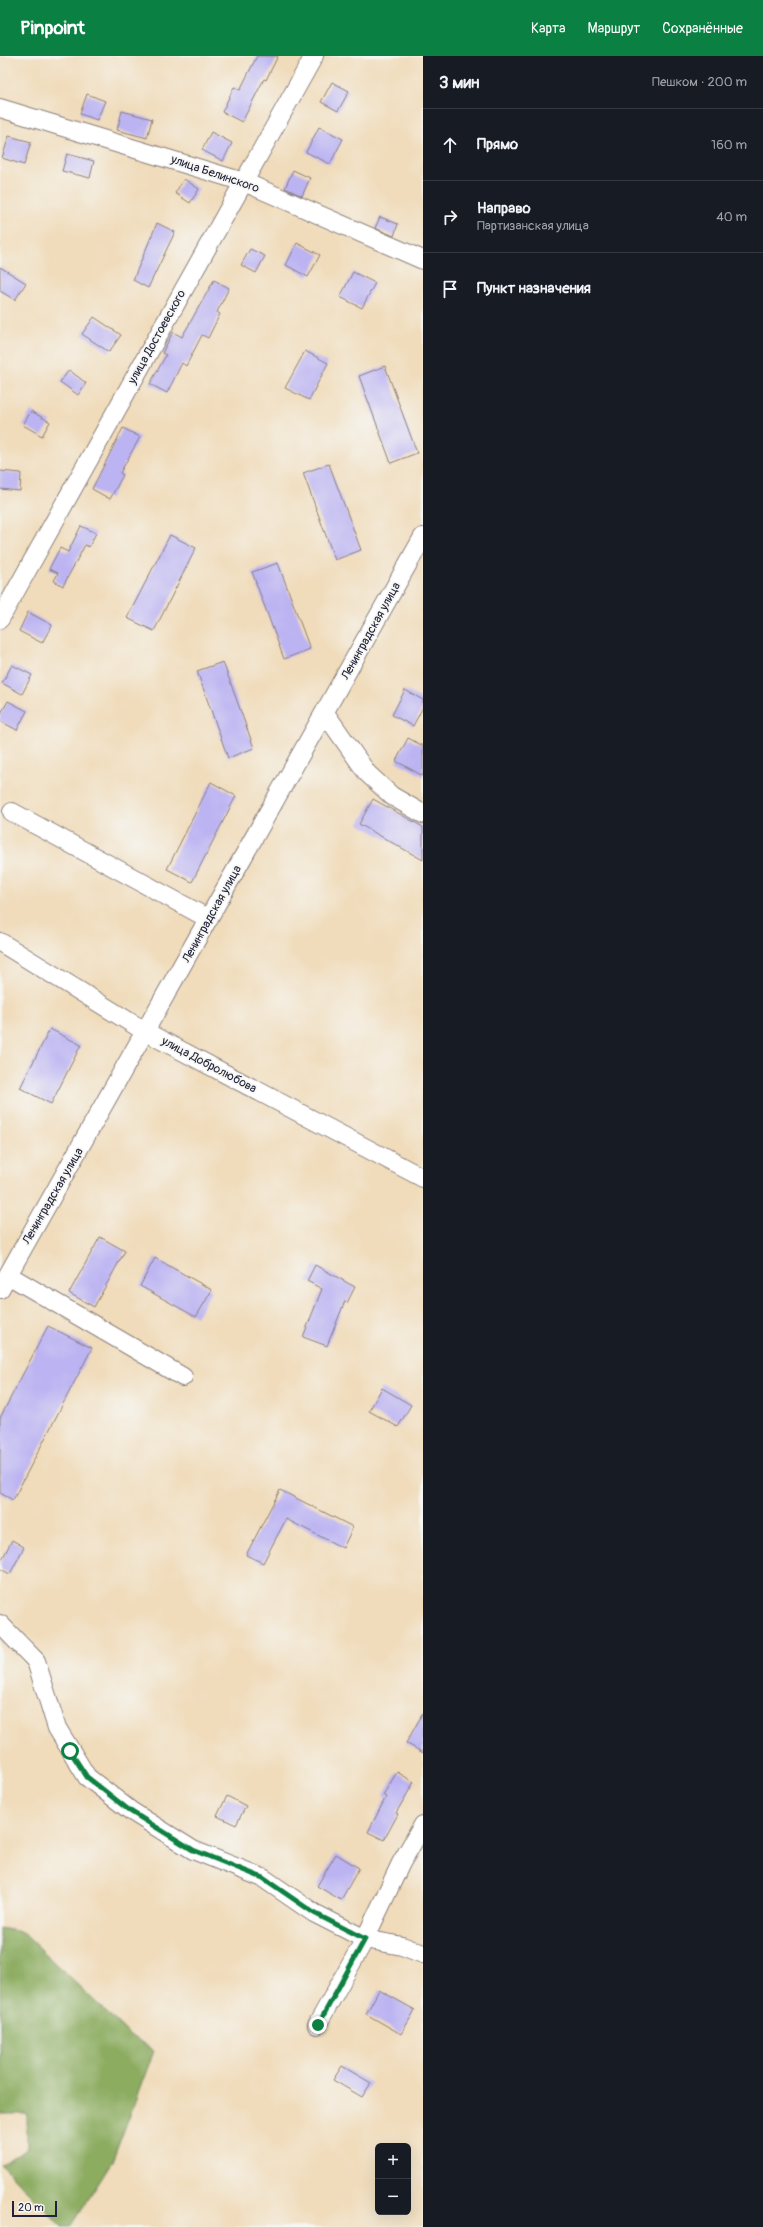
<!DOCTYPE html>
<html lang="ru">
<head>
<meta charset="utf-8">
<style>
	:root { --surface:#171b24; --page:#242831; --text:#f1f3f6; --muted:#9ea1a6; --line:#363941; --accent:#0b8043 }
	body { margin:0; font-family:Pangolin,sans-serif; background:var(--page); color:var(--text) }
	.controls { position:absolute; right:12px; bottom:12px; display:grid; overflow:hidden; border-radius:6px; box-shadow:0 4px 16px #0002 }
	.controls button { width:36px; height:36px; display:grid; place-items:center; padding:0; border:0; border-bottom:1px solid var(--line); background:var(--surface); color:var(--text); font:20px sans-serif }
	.scale { position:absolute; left:12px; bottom:10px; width:45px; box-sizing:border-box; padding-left:4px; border:2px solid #22223b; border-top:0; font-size:11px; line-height:14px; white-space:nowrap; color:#22223b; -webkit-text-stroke:3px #f6f6f2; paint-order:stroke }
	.stop { position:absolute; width:12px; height:12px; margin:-9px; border:3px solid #0b8043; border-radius:50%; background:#fff }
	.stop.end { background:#0b8043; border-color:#fff; box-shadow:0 1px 4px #0008 }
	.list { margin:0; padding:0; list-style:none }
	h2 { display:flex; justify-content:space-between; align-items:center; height:52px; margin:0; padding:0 16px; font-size:17px }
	h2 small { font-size:13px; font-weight:400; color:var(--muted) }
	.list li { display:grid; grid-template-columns:26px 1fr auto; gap:12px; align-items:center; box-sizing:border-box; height:72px; padding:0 16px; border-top:1px solid var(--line) }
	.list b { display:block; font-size:15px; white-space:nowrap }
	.list p { margin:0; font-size:13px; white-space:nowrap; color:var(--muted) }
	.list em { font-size:13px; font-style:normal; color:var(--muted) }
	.icon { flex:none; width:22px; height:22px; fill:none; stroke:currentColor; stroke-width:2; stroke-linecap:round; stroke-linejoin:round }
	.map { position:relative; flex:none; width:423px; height:2171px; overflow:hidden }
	header { display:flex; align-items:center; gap:24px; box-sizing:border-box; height:56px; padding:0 20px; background:var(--accent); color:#fff }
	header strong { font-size:19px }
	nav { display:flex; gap:22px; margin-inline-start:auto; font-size:14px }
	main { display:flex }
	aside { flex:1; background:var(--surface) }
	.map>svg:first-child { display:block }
	.forest { fill:#8cac60; stroke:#57674e }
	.building { fill:#bbb3f2 }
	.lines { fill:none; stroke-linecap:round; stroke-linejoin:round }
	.minor-casing { stroke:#897e7a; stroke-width:20 }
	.minor { stroke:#fff; stroke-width:18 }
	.route { stroke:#0b8043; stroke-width:5 }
	.labels { text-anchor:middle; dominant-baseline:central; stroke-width:3.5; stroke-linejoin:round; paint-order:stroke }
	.street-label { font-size:12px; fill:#22223b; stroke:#f6f6f2 }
</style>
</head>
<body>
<header>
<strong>Pinpoint</strong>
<nav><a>Карта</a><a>Маршрут</a><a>Сохранённые</a></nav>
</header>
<main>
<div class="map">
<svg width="423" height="2171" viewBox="0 0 423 2171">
	<rect width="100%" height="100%" fill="#f6f6f2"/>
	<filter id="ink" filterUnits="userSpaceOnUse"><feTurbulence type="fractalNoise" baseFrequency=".025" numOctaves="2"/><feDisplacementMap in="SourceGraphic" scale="8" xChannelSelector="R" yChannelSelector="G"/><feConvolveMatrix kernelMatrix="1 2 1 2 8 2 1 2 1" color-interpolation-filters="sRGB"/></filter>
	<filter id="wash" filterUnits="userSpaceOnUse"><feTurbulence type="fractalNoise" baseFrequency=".012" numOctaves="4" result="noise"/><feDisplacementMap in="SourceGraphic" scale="16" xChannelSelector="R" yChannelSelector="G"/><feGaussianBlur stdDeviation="0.9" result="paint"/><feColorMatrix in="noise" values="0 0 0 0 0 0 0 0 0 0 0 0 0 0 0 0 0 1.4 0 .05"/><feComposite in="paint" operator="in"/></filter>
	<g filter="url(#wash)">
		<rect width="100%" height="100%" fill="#f0dbba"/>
		<!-- forest -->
		<path class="forest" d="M0,1872l22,4 106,101 26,18 -42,111 -41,65h-9l-60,-62 25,-17v-34h-27z"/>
		<g id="blocks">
			<!-- building -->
			<path class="building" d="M257,0h21l-12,24 -2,-1 -22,43 -20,-10 12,-25 6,3z
				M332,26l17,9 -11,20 -17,-9z
				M87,38l18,7 -8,19 -17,-6z
				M122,55l30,8 -5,19 -30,-8z
				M319,71l24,12 -13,25 -24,-12z
				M211,76l21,11 -9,18 -21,-11z
				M9,80l22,6 -7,23 -22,-7z
				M67,98l27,7 -4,17 -28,-7z
				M293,114l17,8 -8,18 -17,-8z
				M184,123l15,10 -9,14 -15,-10z
				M380,161l18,7 -4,12 -19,-8z
				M157,167l18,9 -27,56 -15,-8z
				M297,187l23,12 -12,22 -22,-12z
				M250,193l15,7 -9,17 -15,-8z
				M0,211l26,16 -11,17 -15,-9z
				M353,216l22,11 -13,25 -22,-11z
				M214,224l15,8 -12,24 3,2 -12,24 -6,-3 -16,31 -4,-3 -15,30 -17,-9 16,-29 -4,-2 11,-21 9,5z
				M94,261l27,18 -12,17 -27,-18z
				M305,295l23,12 -19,37 -24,-12z
				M385,310l32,87 -26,10 -32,-87z
				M69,314l17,13 -8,12 -18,-13z
				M31,355l19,11 -8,14 -19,-11z
				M123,372l17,9 -20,36 3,2 -13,24 -18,-10z
				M329,408l32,86 -26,10 -32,-87z
				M0,415l21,2 -1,18 -20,-2z
				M81,470l15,7 -7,14 -4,-2 -22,41 -9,-5 4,-8 -9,-4 11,-21 8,4z
				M170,479l26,13 -42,83 -27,-13z
				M278,507l32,86 -26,10 -32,-87z
				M28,556l24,13 -10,18 -23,-12z
				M223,606l31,86 -26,10 -31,-87z
				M12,609l20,10 -10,19 -20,-11z
				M405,634l18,10v7l-10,19 -21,-11z
				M8,645l19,10 -10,19 -17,-9v-6z
				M408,682l15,8v30l-27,-15z
				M211,726l25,14 -44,86 -25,-13z
				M373,743l50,28v33l-64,-36z
				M50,973l31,16 -30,59 -31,-16z
				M100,1181l25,14 -31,56 -25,-14z
				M155,1202l57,32 -16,27 -56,-31z
				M315,1209l40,22 -8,16 -2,-2 -18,45 -24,-9 19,-48 -15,-8z
				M48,1270l44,22 -79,152 -13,-7v-75z
				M382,1332l29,17 -13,22 -29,-16z
				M280,1434l73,37 -10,21 -57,-29 -23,44 -17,-8z
				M12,1484l12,7 -14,27 -10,-5v-6z
				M423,1657v40l-17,-10z
				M397,1716l17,10 -18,31 2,1 -14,26 -16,-8 18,-35 -3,-2z
				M227,1740l19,10 -10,19 -19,-9z
				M336,1798l23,14 -18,32 -24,-14z
				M379,1934l36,20 -14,24 -35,-20z
				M342,2010l29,17 -9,14 -29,-17z"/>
		</g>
	</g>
	<g filter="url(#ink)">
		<use href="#blocks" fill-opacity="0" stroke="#897e7a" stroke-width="1"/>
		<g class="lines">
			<defs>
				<path id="minor" d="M0,52l244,74 179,78
					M0,563l314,-563
					M325,657l42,60 25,23 31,18
					M12,756l197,107
					M0,886l146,90 277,146
					M8,1219l175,102
					M0,1233l423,-752
					M0,1568l36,37 21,67 30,49 44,34 62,39 70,28 51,35 51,26 37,7 21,8
					M317,1969l48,-86 36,-76 22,-38"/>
			</defs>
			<!-- minor casing -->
			<use href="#minor" class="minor-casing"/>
			<!-- minor -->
			<use href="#minor" class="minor"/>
		</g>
	</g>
	<g class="lines" filter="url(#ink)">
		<!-- route -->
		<path class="route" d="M70,1695l17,26 43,34 63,39 70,28 51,35 51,26 -47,86"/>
	</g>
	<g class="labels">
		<!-- street labels -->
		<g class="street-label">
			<text transform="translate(215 118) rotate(19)">улица Белинского</text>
			<text transform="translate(157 281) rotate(-61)">улица Достоевского</text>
			<text transform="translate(371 575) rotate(-61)">Ленинградская улица</text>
			<text transform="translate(212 858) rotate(-61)">Ленинградская улица</text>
			<text transform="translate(209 1009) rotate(28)">улица Добролюбова</text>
			<text transform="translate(53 1140) rotate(-60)">Ленинградская улица</text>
		</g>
	</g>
</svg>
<div class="controls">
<button>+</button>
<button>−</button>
</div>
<div class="scale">20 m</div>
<div class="stop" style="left:70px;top:1695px"></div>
<div class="stop end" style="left:318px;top:1969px"></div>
</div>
<aside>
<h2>3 мин<small>Пешком · 200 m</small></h2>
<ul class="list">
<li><svg class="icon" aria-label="ahead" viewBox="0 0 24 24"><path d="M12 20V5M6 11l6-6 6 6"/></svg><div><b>Прямо</b></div><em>160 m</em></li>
<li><svg class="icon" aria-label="right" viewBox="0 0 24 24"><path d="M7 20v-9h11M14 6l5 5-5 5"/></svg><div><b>Направо</b><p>Партизанская улица</p></div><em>40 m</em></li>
<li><svg class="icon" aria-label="arrive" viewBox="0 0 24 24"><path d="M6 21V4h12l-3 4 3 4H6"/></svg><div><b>Пункт назначения</b></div></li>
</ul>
</aside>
</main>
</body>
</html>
